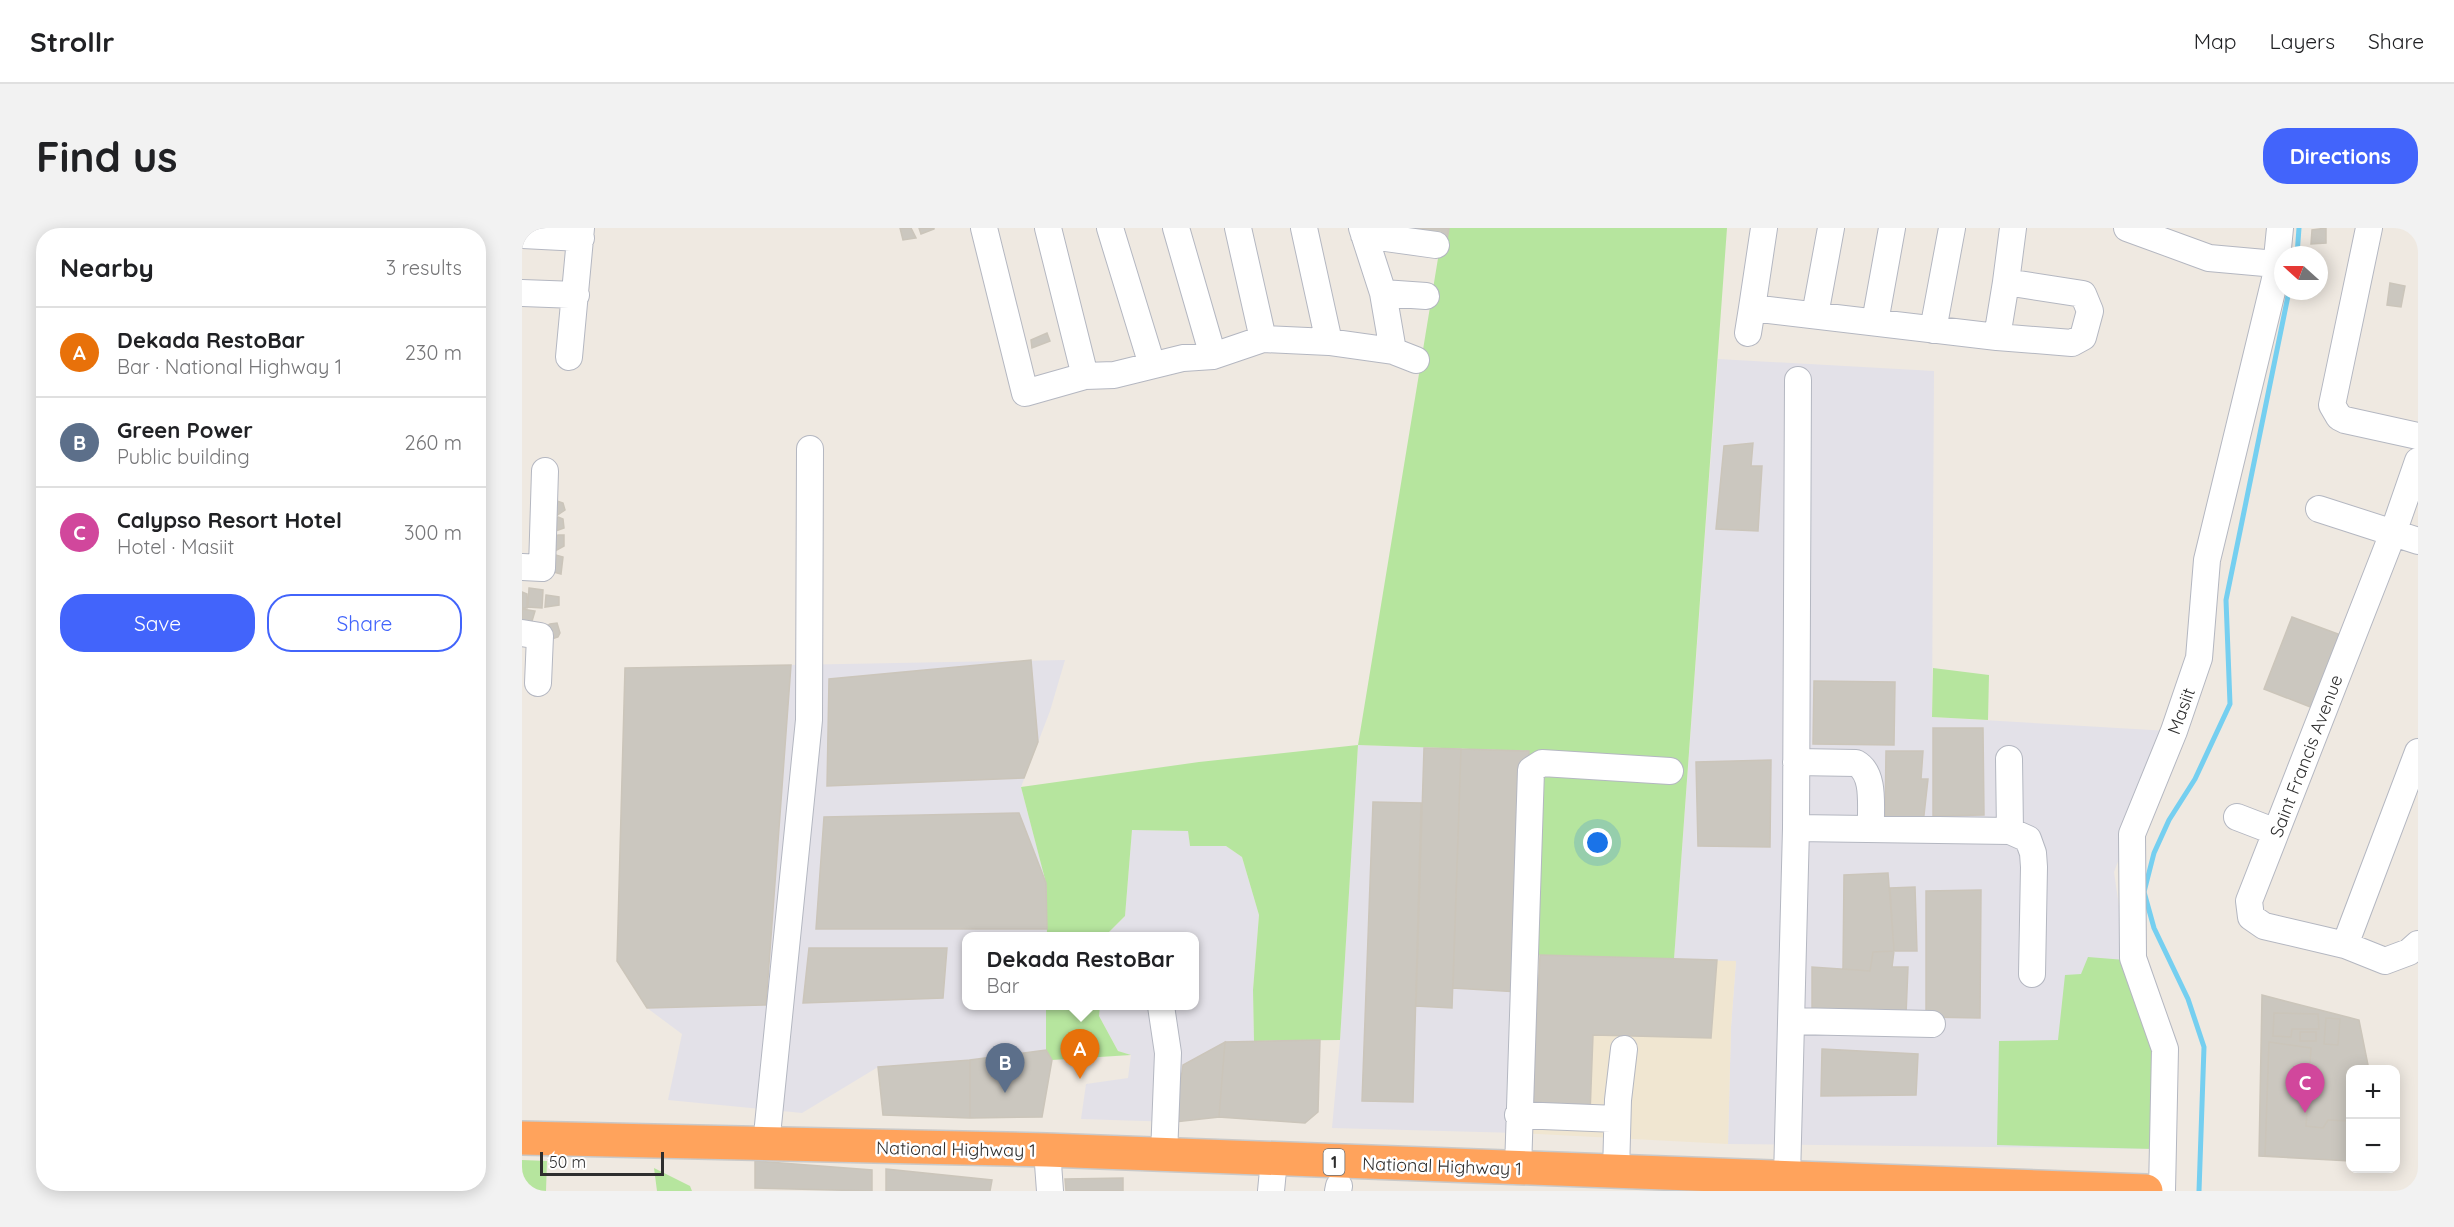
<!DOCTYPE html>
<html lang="en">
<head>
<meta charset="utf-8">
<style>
	:root { --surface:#fff; --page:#f2f2f2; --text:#202124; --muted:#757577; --line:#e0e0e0; --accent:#4264fb }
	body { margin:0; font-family:Quicksand,sans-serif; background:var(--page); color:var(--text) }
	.controls { position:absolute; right:18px; bottom:18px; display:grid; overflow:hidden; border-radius:12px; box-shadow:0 3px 15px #0003 }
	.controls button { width:54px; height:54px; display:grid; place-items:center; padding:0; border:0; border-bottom:2px solid var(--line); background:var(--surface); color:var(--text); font:30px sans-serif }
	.compass { position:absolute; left:1752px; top:18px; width:54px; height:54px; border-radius:50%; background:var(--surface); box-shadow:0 3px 15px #0003; rotate:291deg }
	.scale { position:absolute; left:18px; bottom:15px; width:124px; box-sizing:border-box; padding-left:6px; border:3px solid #2e2e2e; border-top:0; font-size:16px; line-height:21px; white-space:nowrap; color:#2e2e2e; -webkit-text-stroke:4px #fff; paint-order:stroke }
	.you { position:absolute; left:1076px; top:615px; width:21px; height:21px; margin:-15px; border:4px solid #fff; border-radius:50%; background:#1a73e8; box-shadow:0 0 0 9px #1a73e833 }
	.badge { display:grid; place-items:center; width:39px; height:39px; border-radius:50%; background:var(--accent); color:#fff; font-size:20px; font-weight:700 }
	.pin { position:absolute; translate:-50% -50px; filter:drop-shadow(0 2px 3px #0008) }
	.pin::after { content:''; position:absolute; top:32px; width:21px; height:18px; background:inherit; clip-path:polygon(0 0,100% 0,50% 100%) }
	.popup { position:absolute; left:440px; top:704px; width:237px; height:78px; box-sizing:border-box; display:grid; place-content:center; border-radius:12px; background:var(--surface); filter:drop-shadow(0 2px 4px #0005); font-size:20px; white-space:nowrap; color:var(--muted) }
	.popup b { font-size:22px; color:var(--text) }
	.popup::after { content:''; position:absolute; left:50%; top:100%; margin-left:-12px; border:12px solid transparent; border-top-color:var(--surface) }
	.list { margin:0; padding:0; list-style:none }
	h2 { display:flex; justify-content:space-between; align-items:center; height:78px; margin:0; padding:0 24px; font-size:26px }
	h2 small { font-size:20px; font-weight:400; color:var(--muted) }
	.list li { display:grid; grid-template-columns:39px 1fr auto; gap:18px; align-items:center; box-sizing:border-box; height:90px; padding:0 24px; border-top:2px solid var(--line) }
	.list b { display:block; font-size:22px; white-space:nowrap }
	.list p { margin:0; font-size:20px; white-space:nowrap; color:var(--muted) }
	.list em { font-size:20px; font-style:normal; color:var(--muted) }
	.actions { display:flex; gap:12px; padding:18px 24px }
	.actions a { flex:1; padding:14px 0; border:2px solid var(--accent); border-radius:24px; text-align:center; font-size:21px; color:var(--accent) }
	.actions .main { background:var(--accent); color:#fff }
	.map { position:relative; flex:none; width:1896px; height:963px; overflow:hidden; border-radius:24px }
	header { display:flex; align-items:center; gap:36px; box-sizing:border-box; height:84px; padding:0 30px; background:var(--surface); border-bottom:2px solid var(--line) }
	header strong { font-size:28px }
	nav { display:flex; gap:33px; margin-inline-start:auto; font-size:21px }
	.intro { display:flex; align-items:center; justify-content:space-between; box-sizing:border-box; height:144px; padding:0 36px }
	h1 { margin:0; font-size:42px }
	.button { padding:15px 27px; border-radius:24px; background:var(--accent); color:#fff; font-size:21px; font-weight:700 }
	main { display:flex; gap:36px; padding:0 36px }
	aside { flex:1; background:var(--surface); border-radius:24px; box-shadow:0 3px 15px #0003 }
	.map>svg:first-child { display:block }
	.industrial { fill:#e3e1e8 }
	.education { fill:#f0e6d1 }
	.green { fill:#b6e59e }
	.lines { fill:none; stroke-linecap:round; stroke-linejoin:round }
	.stream { stroke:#75cff0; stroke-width:5 }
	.building { fill:#cbc7bf; stroke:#cbc5ba; stroke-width:1.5 }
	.minor-casing { stroke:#b4b7c1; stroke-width:28 }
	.highway-casing { stroke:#c9c9c9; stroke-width:36 }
	.minor { stroke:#fff; stroke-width:26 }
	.highway { stroke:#ffa35c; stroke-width:33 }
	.labels { text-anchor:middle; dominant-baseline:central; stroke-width:5; stroke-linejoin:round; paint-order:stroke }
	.shield { fill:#fff; stroke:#6d6d6d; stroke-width:1.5 }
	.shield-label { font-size:16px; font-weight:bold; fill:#2e2e2e }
	.street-label { font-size:18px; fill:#2e2e2e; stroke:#fff }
</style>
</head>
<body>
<header>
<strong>Strollr</strong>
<nav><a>Map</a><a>Layers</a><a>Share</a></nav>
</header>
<div class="intro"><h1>Find us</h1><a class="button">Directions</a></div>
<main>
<aside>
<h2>Nearby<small>3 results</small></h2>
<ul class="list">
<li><span class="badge" style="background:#e8710a">A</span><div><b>Dekada RestoBar</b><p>Bar · National Highway 1</p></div><em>230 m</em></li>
<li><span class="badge" style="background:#5c6f8a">B</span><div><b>Green Power</b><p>Public building</p></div><em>260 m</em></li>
<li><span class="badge" style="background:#d1479c">C</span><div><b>Calypso Resort Hotel</b><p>Hotel · Masiit</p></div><em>300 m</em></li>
</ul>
<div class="actions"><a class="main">Save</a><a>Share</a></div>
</aside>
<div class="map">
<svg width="1896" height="963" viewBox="0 0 1896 963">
	<rect width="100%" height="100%" fill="#efe9e1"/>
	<!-- industrial -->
	<path class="industrial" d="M1196,131l216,12 -2,346 237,14 -55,141 40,277 -426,-5 3,-117 5,-65 -62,-3z
		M543,432l-15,51 -29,76 25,96 1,53h-81v70h80v44l-76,10 -92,7 -76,46 -134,-13 14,-66 -35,-26 -30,-47 8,-293z
		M836,517l171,6 -11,382 -186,-5 8,-88z
		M610,602l56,1 2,15h36l16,11 17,58 -6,75 1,51 -29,1 -42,23 -8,57 -94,-3 5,-35 42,-6 3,-23 -13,-4 -19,-35 1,-10h94v-70h-89l20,-20z"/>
	<!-- education -->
	<path class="education" d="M1002,727l212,6 -5,66 -3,117 -210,-11z"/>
	<!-- green -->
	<path class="green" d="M921,0h284l-53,731 -150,-4 4,-204 -170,-6 -18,295 -86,1 -1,-51 6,-75 -17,-58 -16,-11h-36l-2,-15 -56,-1 -7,86 -20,20h-58l-1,-53 -25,-96 178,-25 159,-17z
		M1411,440l56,7 -1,45 -56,-3z
		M1566,729l37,3 30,97 -1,92 -157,-4 2,-104 59,-1 7,-65 16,-1z
		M524,778h54l-1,10 19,35 13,4 -79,5 -6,-10z
		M0,932l25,1 -1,30h-24z
		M132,940l36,18 2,5h-35z"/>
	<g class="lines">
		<!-- stream -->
		<path class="stream" d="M1775,27l2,-27
			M1677,963l5,-144 -16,-48 -34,-71 -10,-36 10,-39 15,-33 26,-41 35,-75 -4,-104 63,-309"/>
	</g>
	<!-- building -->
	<path class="building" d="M378,0h11l5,10 -13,2z
		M397,0h15v1l-13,5z
		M862,0h65l-2,12z
		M1804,0v15l-15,1 1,-14z
		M1868,55l15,3 -4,21 -14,-2z
		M525,105l3,8 -18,7 -1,-8z
		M1231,215l-2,23h11l-4,65 -42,-2 8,-83z
		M35,273l6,2 2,7 -9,6z
		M36,289l5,2 1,9 -14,5 -1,-8z
		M36,307h6v11l-9,5 -7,-10z
		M30,326l11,3 -2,17 -15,-4z
		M7,360l14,2 -1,18 -14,-1z
		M0,364l5,2v14h-5z
		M24,367l13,2v8l-14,2z
		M0,381l13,2 -6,20h-7z
		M1770,389l54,20 -28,73 -54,-21z
		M35,395l3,10 -2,4 -15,5 -4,-11 11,-7z
		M509,432l7,82 -14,36 -197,8 2,-107z
		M269,437l-25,340 -119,3 -30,-47 8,-293z
		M1292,453l81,1 -1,63 -81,-1z
		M1411,500h50l1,87 -51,1z
		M902,520l37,1 -9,259 -36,-2z
		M939,521l68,2 -5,204 -5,37 -66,-4z
		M1364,523h37l-2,28h7l-5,45 -38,-3z
		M1249,532l-1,87 -72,-1 -2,-84z
		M851,574l48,1 -8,299 -51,-1z
		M497,585l27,70 1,46h-231l8,-112z
		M1366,645l6,78 -21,1 -3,19 -27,-2 1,-94z
		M1393,659l2,64h-23l-4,-63z
		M1459,662l-1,128 -54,-1v-126z
		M287,720h138l-4,50 -140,5z
		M1372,723l-2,16h16l-2,48 -94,-3v-45l58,4 3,-19z
		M1018,727l177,5 -6,78 -118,-3 -3,79 -58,-2z
		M1740,767l97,25 10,50h-19v91l-91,-5z
		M1752,785l44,1 1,15h-27l-1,8 -18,-1z
		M1804,790l14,1 -2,26 -14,-1z
		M1778,804h16v9h-16z
		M798,812l-2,72 -13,11 -86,-6 6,-75z
		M703,814l-6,75 -44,5 8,-57z
		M1747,814l42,6 -5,78 17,2 5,-8 22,1v40l-85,-5z
		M1300,821l96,5 -2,41 -95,1z
		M524,822l6,10 -10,57 -72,1v-58z
		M448,832v58l-87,-3 -5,-48z
		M233,933l117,9v21l-117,-3z
		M364,941l106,11 -2,11h-104z
		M601,950v13h-57l-1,-12z"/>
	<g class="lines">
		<defs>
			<path id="minor" d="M462,0l41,165 60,-17 29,-1 69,-17 30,-2 50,-17 66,3 64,9 -10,-58 -21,-65
				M526,0l37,148
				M588,0l42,137
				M654,0l37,128
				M716,0l25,111
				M782,0l25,114
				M1605,0l82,30 67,6
				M1847,0l-37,177 7,12 6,3 73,16
				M0,7l59,3
				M842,7l72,10
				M0,65l54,2
				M861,65l43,3
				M1230,80l12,-80
				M1293,87l16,-87
				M1353,94l17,-94
				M1411,102l19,-102
				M1226,105l4,-25 245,29 75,6 11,-6 7,-26 -7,-17 -77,-12 7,-54
				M1475,109l9,-55
				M871,123l23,9
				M47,129l12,-129
				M1896,233l-25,72 -144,368 2,16 13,9 81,19 40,16 24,-9 9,-8
				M1797,281l99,32
				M0,339l20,1 3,-97
				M0,405l18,3 -2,47
				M1487,531l1,72
				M1274,534l60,1c20,11 14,45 15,66
				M1715,589l39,15
				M1274,600l214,3 18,8 5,14 1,14 -2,107
				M1823,717l73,-193
				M639,778l7,47 -4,102
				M1270,793l140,3
				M996,887l99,4
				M244,917l43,-425 1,-271
				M525,922l3,41
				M996,941l13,-399 11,-7 128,8
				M1094,944l2,-72 6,-51
				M1265,950l9,-350 2,-448
				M749,963l3,-31
				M816,963l1,-5
				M1640,963l3,-142 -32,-91 -1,-124 42,-103 25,-73 8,-98 68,-281 5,-51"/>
			<path id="highway" d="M0,910l525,12 1099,41"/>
		</defs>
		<!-- minor casing -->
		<use href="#minor" class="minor-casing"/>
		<!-- highway casing -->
		<use href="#highway" class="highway-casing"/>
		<!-- minor -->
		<use href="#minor" class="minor"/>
		<!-- highway -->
		<use href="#highway" class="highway"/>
	</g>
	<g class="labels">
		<!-- shield labels -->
		<rect class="shield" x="801.5" y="921" width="21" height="26" rx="4.5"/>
		<g class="shield-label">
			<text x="812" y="934">1</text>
		</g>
		<!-- street labels -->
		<g class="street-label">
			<text transform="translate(1659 483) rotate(-70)">Masiit</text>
			<text transform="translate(1784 528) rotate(-69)">Saint Francis Avenue</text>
			<text transform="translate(434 921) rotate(1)">National Highway 1</text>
			<text transform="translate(920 938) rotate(2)">National Highway 1</text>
		</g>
	</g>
</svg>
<div class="controls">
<button>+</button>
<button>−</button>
</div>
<svg class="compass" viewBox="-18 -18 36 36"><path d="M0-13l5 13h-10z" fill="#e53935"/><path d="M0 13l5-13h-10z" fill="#757577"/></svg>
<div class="scale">50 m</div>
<div class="you"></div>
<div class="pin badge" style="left:558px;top:851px;background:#e8710a">A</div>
<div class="popup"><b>Dekada RestoBar</b>Bar</div>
<div class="pin badge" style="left:483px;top:865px;background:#5c6f8a">B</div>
<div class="pin badge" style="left:1783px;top:885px;background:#d1479c">C</div>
</div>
</main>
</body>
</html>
